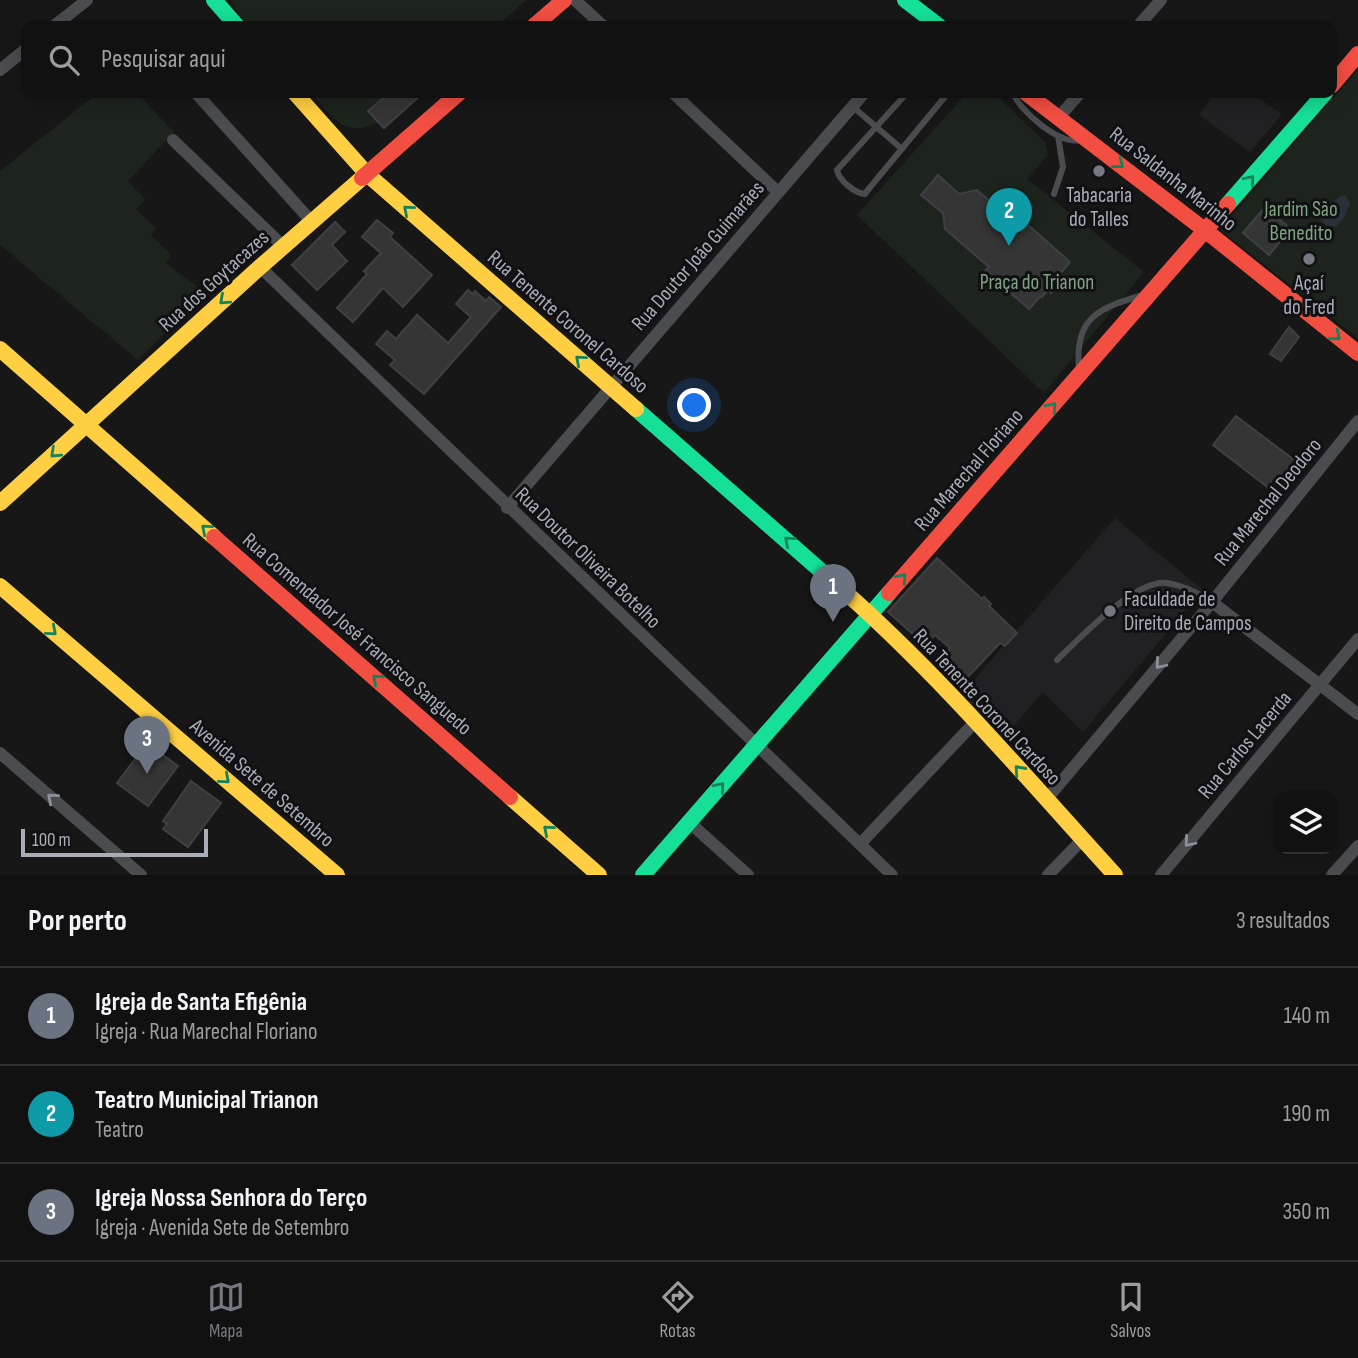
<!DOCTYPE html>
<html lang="pt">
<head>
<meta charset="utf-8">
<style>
	:root { --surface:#111; --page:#1a1a1a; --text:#f1f3f6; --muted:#9c9d9f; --line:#303131; --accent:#757880 }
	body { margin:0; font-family:"Sofia Sans Condensed",sans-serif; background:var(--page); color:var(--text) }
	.controls { position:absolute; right:21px; bottom:21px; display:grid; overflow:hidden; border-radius:14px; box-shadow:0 4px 18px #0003 }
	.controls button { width:63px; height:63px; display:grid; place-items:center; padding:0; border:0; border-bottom:2px solid var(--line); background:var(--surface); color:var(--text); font:35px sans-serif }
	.scale { position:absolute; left:21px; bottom:18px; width:187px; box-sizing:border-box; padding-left:7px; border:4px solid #a8adb8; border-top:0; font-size:19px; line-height:24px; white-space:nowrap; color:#a8adb8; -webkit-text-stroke:5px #111113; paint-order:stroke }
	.you { position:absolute; left:695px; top:406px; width:24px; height:24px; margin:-18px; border:5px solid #fff; border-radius:50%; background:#1a73e8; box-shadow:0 0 0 10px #1a73e833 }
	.badge { display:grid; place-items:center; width:46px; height:46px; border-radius:50%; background:var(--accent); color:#fff; font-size:23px; font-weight:700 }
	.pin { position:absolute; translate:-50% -58px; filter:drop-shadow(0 2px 4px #0008) }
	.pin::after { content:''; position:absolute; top:37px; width:24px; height:21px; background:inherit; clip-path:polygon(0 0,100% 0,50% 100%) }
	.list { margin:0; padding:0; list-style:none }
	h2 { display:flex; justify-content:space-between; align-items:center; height:91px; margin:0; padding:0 28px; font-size:30px }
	h2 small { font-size:23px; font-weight:400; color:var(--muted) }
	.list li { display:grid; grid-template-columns:46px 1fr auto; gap:21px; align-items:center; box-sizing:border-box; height:98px; padding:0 28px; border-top:2px solid var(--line) }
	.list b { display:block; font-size:26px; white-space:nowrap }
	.list p { margin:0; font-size:23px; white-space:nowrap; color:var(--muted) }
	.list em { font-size:23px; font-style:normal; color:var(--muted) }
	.icon { flex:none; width:38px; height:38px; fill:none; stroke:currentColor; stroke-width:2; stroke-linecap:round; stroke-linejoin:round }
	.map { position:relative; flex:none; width:1358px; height:875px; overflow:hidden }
	.search { position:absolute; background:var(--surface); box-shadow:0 4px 18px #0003; left:21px; right:21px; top:21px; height:77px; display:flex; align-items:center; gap:18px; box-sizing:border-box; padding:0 24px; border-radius:14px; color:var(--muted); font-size:26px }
	.sheet { height:385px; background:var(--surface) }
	nav { display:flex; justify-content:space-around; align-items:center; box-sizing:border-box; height:98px; border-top:2px solid var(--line); background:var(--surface); font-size:19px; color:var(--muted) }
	nav a { display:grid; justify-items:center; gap:4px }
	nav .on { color:var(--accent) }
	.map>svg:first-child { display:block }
	.built { fill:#212123 }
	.green { fill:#1d241e }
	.water { fill:#2a3239 }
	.building { fill:#353536; stroke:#3f4043; stroke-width:2 }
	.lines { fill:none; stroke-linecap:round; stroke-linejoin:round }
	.lane { stroke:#4b4c50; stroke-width:6 }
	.street { stroke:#4b4c50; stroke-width:12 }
	.fast { stroke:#16e098; stroke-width:16 }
	.slow { stroke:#ffcf43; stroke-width:16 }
	.jam { stroke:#f24e42; stroke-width:16 }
	.oneway { stroke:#14835c }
	.oneway2 { stroke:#8c9099 }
	.poi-dot { fill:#757880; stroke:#111113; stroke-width:2.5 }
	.labels { text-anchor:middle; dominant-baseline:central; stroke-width:6; stroke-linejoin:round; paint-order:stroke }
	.street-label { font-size:21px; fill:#a8adb8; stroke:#111113 }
	.poi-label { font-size:21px; fill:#a8adb8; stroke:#111113 }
	.park-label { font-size:21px; fill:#7fa381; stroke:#111113 }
</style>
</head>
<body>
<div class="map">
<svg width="1358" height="875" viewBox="0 0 1358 875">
	<rect width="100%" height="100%" fill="#171717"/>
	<!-- built -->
	<path class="built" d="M1214,93h37l31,21 -32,38 -51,-37z
		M1115,518l88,72 -120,142 -40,-40 -42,49 -42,-44z"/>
	<!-- green -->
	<path class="green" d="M231,0h295l-29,26h-247l-12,-13z
		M1358,69v269l-138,-108z
		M98,93h39l37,39 -46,49 18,19 -10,9 20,19 -5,7 20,20 -5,8 32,24 -7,6 8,6 -61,61 -138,-115v-74z
		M311,93h112l-39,35 -6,-6c-35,18 -45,-6 -67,-29z
		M967,93h27l51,49 3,13 -21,24 117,93 -100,121 -187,-178z"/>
	<!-- water -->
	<path class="water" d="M1345,195l5,8 -7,16 -7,7c-9,1 -15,-2 -16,-11l19,-18z"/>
	<!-- building -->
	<path class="building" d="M389,93h34l-39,35 -16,-17z
		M938,175l21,19 18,-4 47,40 4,-5 42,37 -11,13 2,1 -7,7 3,3 -6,7 -3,-3 -6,7 -1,-1 -12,13 -44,-38 4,-4 -44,-38 -2,-16 -22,-18z
		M1265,207l26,22 -22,26 -26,-22z
		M377,220l16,13 -3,4 42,38 -29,32 -20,-19 -30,34 -16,-14 30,-34 -3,-3 17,-18 -19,-16z
		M335,222l10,10 -13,13 15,16 -30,29 -25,-25z
		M468,290l5,4 2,-3 11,10 3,-4 12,10 -77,87 -34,-29 5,-5 -19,-16 11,-13 9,8 21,-24 31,28 23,-26 -15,-13z
		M1289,327l10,10 -18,24 -11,-7z
		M1236,416l61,46 -26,28 -58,-45z
		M937,558l45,41 2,-2 7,7 -2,2 28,27 -12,13 -5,-3 -38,40 -24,-22 12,-13 -15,-13 -10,10 -37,-33z
		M147,743l31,23 -30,40 -31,-23z
		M191,781l30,22 -33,44 -25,-18 4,-5 -4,-3z"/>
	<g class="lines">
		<!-- lane -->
		<path class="lane" d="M907,93l-70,77c2,10 17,23 28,24l2,-3 81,-98
			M1013,93c7,18 46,52 67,47
			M852,106l50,43
			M1054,194l9,-27 -5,-31
			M1079,369c-5,-52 20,-61 64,-74
			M1057,660c22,-21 78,-81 110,-77 15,2 33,11 45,19"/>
		<!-- street -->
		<path class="street" d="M575,0l28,26
			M54,26l33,-26
			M1138,26l23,-26
			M0,70l26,-21
			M196,93l116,129
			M673,93l105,99
			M1058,118l22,-25
			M173,140l111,107
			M260,267l632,608
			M507,508l357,-415
			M1212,602l146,112
			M0,753l141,122
			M1046,800l166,-198 146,-181
			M690,823l58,52
			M861,843l114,-121
			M1048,875l35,-36
			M1161,875l197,-236
			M1332,875l26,-29"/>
		<!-- fast -->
		<path class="fast" d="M214,0l23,26
			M905,0l34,26
			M1228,204l97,-111
			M636,409l200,175
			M643,875l246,-282"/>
		<!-- slow -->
		<path class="slow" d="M295,93l72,81 269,235
			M0,349l214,188
			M0,503l260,-236 102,-89
			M836,584c101,88 189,192 279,291
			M0,586l337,289
			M510,797l89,78"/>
		<!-- jam -->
		<path class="jam" d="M534,26l30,-26
			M1332,85l26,-31
			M1026,93l180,138 152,122
			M362,178l97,-85
			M214,537l296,260
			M889,593l339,-389"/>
	</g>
	<!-- one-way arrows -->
	<defs><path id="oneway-chevron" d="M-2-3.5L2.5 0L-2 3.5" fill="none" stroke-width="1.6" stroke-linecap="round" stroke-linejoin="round" transform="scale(1.75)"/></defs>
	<g class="oneway">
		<use href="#oneway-chevron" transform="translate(1119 164) rotate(38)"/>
		<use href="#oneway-chevron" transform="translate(1250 180) rotate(-49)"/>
		<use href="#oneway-chevron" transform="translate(408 210) rotate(-139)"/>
		<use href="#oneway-chevron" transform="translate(224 300) rotate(138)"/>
		<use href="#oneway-chevron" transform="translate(1336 336) rotate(39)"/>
		<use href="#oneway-chevron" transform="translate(580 360) rotate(-139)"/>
		<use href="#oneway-chevron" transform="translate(1052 407) rotate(-49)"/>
		<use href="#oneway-chevron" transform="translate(55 453) rotate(137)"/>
		<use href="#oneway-chevron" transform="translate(206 529) rotate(-139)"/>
		<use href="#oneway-chevron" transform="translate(789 541) rotate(-139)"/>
		<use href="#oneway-chevron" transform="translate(902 578) rotate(-49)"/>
		<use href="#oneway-chevron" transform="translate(52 631) rotate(41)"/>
		<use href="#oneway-chevron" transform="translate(377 679) rotate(-139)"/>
		<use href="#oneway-chevron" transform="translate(1019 770) rotate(-132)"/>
		<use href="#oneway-chevron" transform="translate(225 779) rotate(41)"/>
		<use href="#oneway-chevron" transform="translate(720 787) rotate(-49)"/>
		<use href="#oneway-chevron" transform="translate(548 830) rotate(-139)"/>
	</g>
	<g class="oneway2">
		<use href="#oneway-chevron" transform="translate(1160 664) rotate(130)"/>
		<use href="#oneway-chevron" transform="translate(52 798) rotate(-139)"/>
		<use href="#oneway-chevron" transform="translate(1189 842) rotate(130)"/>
	</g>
	<!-- markers -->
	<g class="poi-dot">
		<circle cx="1099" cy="171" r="7"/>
		<circle cx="1309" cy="259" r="7"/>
		<circle cx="1110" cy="611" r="7"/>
	</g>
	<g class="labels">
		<!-- street labels -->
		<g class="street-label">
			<text transform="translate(1173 179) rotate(38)">Rua Saldanha Marinho</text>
			<text transform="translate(698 256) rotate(-49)">Rua Doutor João Guimarães</text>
			<text transform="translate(214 281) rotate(-42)">Rua dos Goytacazes</text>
			<text transform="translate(568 322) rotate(41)">Rua Tenente Coronel Cardoso</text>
			<text transform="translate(969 470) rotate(-49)">Rua Marechal Floriano</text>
			<text transform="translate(1268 502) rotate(-51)">Rua Marechal Deodoro</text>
			<text transform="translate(588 558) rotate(44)">Rua Doutor Oliveira Botelho</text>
			<text transform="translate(357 634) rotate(41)">Rua Comendador José Francisco Sanguedo</text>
			<text transform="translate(987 707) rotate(47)">Rua Tenente Coronel Cardoso</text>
			<text transform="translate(1245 745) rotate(-50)">Rua Carlos Lacerda</text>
			<text transform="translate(262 783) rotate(41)">Avenida Sete de Setembro</text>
		</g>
		<!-- poi labels -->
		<g class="poi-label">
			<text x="1099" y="195">Tabacaria<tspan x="1099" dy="24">do Talles</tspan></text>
			<text x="1309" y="283">Açaí<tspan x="1309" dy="24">do Fred</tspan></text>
			<text x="1124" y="599" text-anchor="start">Faculdade de<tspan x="1124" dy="24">Direito de Campos</tspan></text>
		</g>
		<!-- park labels -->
		<g class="park-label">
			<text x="1301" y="209">Jardim São<tspan x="1301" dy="24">Benedito</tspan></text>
			<text x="1037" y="282">Praça do Trianon</text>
		</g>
	</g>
</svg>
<div class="controls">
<button><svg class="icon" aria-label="layers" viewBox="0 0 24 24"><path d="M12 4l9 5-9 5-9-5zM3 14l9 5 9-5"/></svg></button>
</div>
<div class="scale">100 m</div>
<div class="you"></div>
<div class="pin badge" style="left:833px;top:622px;background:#6b7280">1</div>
<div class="pin badge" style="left:1009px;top:246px;background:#0f9aa8">2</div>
<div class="pin badge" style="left:147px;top:774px;background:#6b7280">3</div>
<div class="search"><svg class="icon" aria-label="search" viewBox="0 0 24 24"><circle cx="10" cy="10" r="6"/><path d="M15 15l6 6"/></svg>Pesquisar aqui</div>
</div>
<section class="sheet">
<h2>Por perto<small>3 resultados</small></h2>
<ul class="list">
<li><span class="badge" style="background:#6b7280">1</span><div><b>Igreja de Santa Efigênia</b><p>Igreja · Rua Marechal Floriano</p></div><em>140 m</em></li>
<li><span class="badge" style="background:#0f9aa8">2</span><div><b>Teatro Municipal Trianon</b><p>Teatro</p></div><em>190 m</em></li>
<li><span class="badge" style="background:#6b7280">3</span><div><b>Igreja Nossa Senhora do Terço</b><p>Igreja · Avenida Sete de Setembro</p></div><em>350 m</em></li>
</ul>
</section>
<nav>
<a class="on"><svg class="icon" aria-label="map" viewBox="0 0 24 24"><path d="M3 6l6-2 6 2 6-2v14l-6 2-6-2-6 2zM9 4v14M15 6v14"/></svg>Mapa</a>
<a><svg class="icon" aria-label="directions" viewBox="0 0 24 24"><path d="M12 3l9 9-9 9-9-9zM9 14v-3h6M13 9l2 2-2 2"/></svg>Rotas</a>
<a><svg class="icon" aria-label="saved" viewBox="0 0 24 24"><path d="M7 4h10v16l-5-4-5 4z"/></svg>Salvos</a>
</nav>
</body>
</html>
